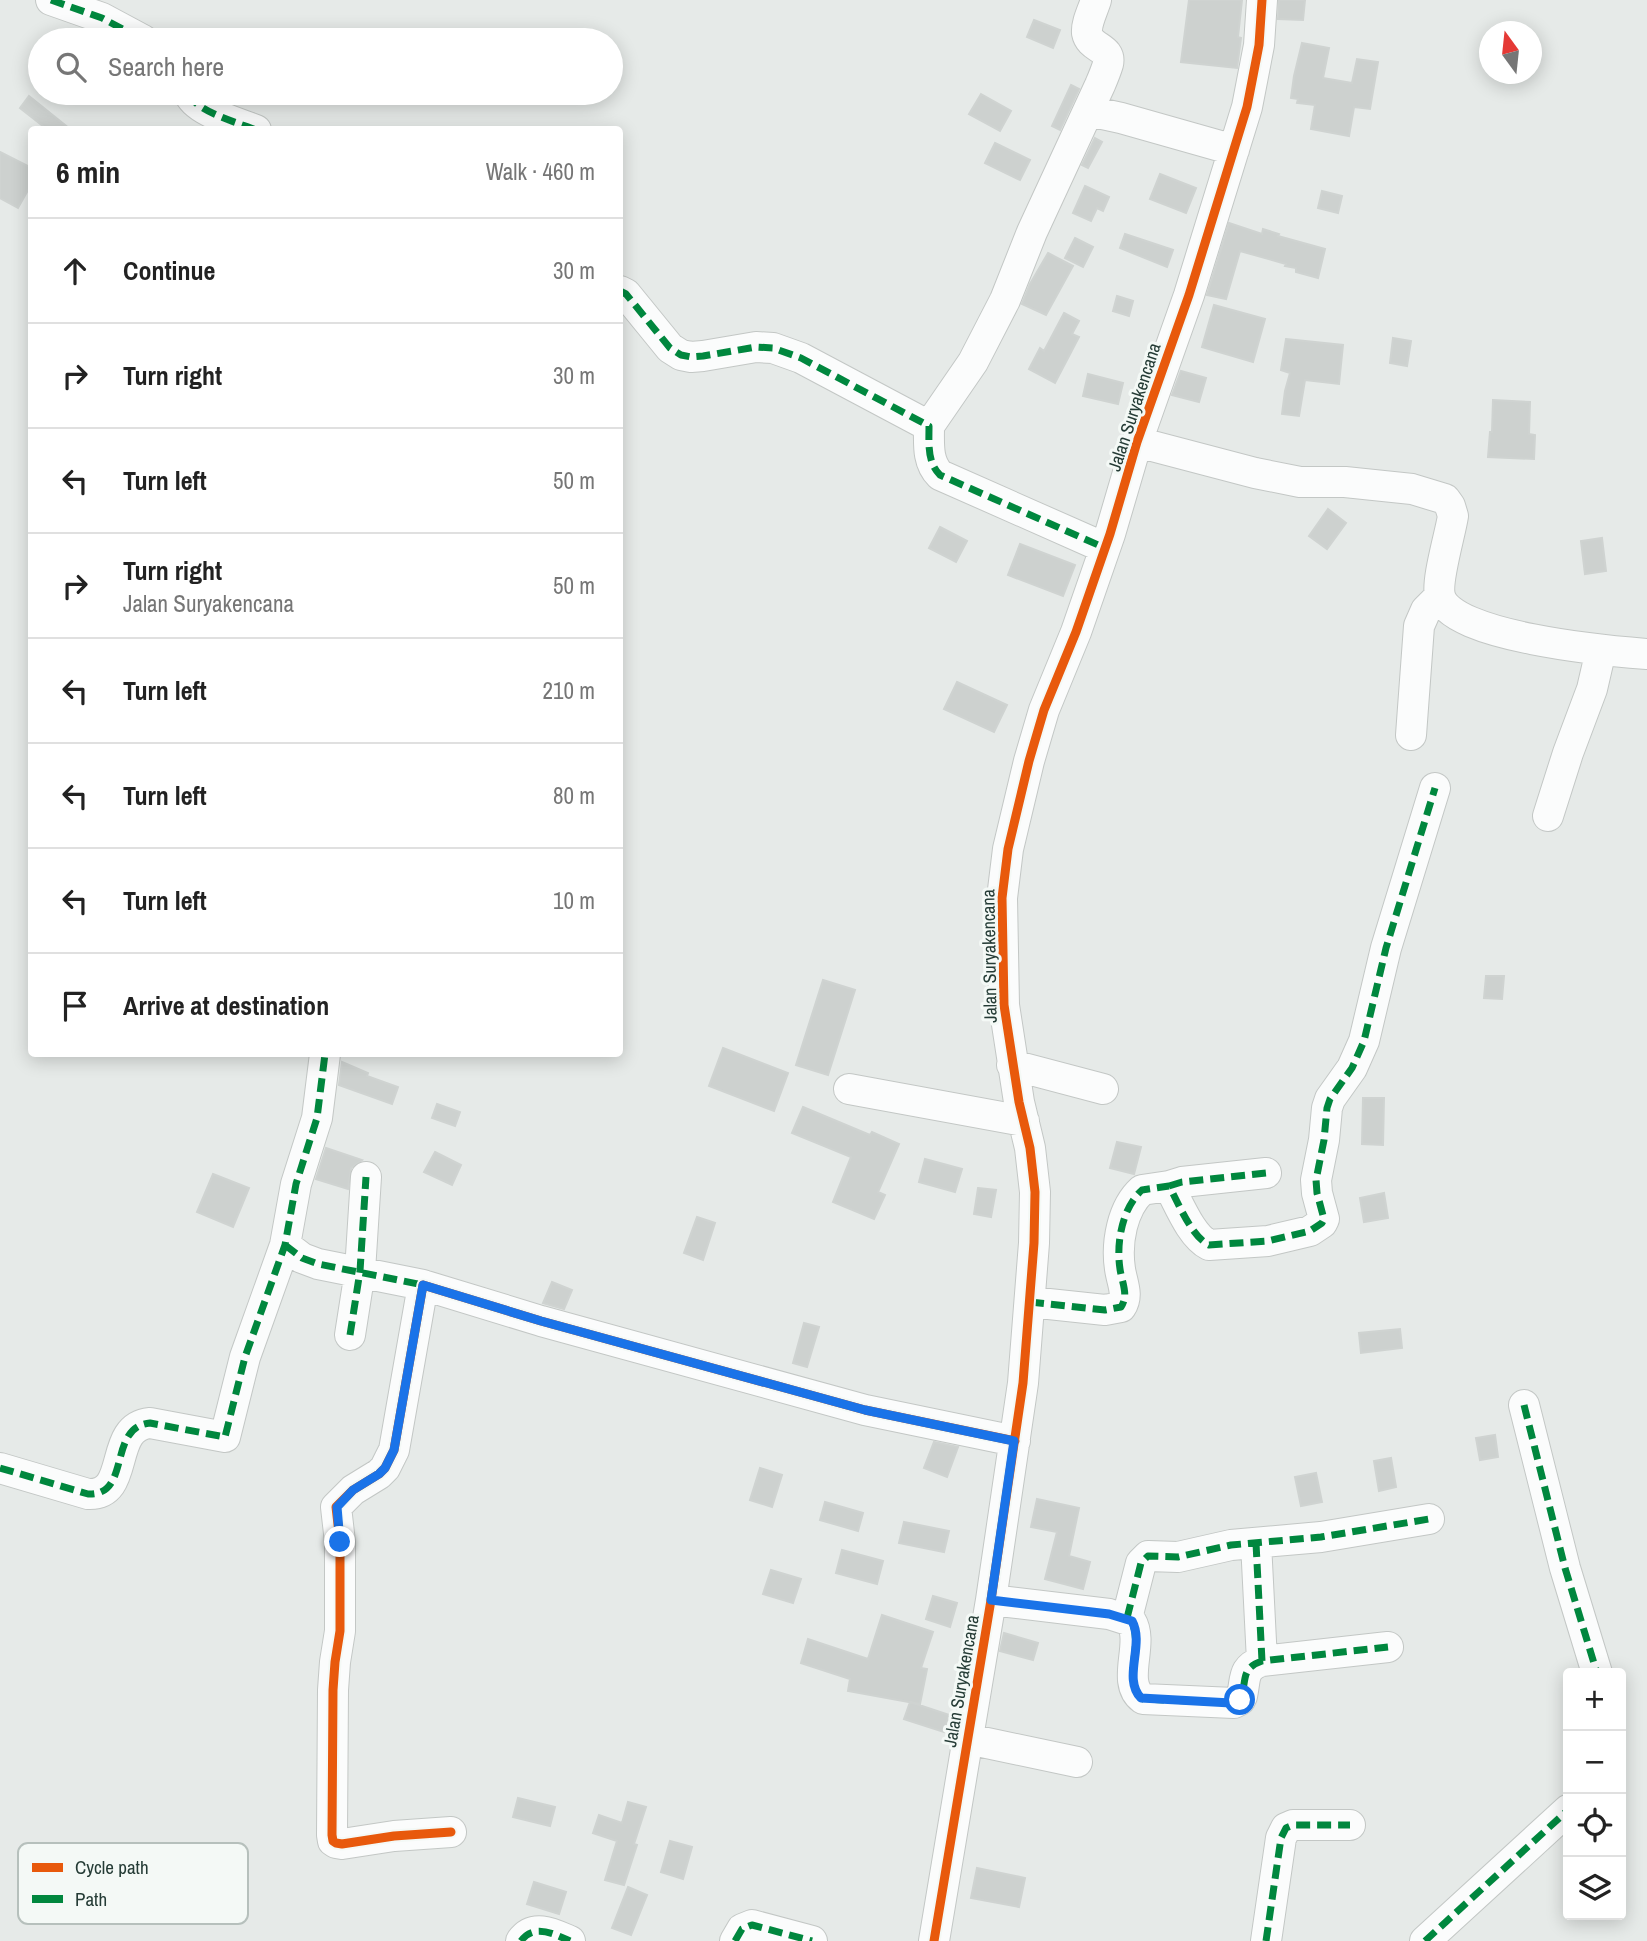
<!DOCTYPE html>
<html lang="en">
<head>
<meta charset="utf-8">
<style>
	:root { --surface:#fff; --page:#f2f2f2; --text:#222; --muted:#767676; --line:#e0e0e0 }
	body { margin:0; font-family:"Archivo Narrow",sans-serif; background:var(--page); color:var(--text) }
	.controls { position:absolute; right:21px; bottom:21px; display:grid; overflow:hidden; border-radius:7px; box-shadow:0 4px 18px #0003 }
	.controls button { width:63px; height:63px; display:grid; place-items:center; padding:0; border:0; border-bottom:2px solid var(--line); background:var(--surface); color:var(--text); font:35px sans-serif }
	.compass { position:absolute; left:1479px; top:21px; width:63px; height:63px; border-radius:50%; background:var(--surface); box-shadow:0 4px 18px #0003; rotate:345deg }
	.stop { position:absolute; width:21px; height:21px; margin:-16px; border:5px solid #1a73e8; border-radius:50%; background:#fff }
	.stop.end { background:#1a73e8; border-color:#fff; box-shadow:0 2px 7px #0008 }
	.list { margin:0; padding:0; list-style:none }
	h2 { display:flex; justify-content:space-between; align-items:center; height:91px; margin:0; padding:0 28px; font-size:30px }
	h2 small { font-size:23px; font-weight:400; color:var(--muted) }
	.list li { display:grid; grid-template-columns:46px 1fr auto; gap:21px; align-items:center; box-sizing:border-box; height:105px; padding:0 28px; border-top:2px solid var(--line) }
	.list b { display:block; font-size:26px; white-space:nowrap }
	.list p { margin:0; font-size:23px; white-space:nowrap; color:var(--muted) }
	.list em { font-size:23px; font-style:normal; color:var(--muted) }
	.icon { flex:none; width:38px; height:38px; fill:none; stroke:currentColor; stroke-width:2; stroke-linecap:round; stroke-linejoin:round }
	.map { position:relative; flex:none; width:1647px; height:1941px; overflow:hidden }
	.search { position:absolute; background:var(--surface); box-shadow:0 4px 18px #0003; left:28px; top:28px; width:595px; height:77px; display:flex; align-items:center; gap:18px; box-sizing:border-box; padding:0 24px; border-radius:38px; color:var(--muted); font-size:26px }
	.panel { position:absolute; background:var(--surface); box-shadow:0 4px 18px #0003; left:28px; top:126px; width:595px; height:931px; border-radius:7px }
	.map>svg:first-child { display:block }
	.building { fill:#cdd1cf; stroke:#cfd3d1; stroke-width:2 }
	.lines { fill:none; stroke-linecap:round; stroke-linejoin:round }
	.minor-casing { stroke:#c3c7c5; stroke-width:32 }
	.minor { stroke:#fbfcfc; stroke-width:30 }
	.quiet { stroke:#00873e; stroke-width:7; stroke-dasharray:14 7; stroke-linecap:butt }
	.cycleway-casing { stroke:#f4f9f6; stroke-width:13 }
	.cycleway { stroke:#e8590c; stroke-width:9 }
	.route { stroke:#1a73e8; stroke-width:9 }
	.labels { text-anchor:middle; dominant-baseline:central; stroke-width:6; stroke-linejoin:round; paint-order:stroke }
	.street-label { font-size:18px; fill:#253c36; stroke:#f4f9f6 }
	.key { fill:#f4f9f6; stroke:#b6c0bc; stroke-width:2 }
	.key-label { font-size:19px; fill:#253c36 }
</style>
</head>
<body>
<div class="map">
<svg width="1647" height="1941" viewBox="0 0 1647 1941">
	<rect width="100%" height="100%" fill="#e6eae8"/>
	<!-- building -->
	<path class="building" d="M1189,0h53l-4,37 3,1 -4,30 -56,-6z
		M1279,0h26l-2,20 -25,-1z
		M1034,20l26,10 -7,18 -26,-11z
		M1302,43l27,5 -6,30 29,5 5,-24 21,3 -8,47 -16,-2 -5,29 -38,-7 4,-24 -18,-2 1,-4 -7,-1 3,-22z
		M1071,85l8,4 -19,41 -8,-4z
		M981,94l30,17 -11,20 -31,-17z
		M29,96l41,33v1h-22l-28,-22z
		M1095,138l7,4 -14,26 -6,-3z
		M995,143l35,17 -10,20 -35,-17z
		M0,152l32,16v15l-14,25 -18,-10z
		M1160,174l36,14 -10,25 -36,-14z
		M1085,186l24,11 -6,14 -6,-3 -6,13 -18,-8z
		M1322,191l20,5 -4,17 -20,-5z
		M1229,223l33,11 1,-5 16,5 -1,2 47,13 -7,29 -22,-6v-4l-11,-2 1,-2 -46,-13 -14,48 -19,-4z
		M1125,234l48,16 -6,17 -47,-19z
		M1075,238l18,9 -10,20 -18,-9z
		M1048,253l25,13 -27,49 -24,-11 8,-20z
		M1117,296l16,5 -4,15 -16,-5z
		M1214,305l51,14 -12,43 -51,-15z
		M1064,313l15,8 -7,13 7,3 -24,46 -26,-14 11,-21 4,3z
		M1393,338l18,3 -4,25 -17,-3z
		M1286,339l57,6 -4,39 -34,-4 -6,36 -17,-2 3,-23 5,-18 -9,-3z
		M1181,371l25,7 -7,24 -27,-7z
		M1088,374l35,9 -5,21 -35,-8z
		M1493,400l37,2 -1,32 6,1 -1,24 -46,-2 2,-25h2z
		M1328,509l18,14 -19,26 -18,-13z
		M940,527l27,14 -11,21 -27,-14z
		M1602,538l4,33 -21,3 -4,-33z
		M1020,544l55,21 -12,31 -55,-21z
		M957,682l50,23 -13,27 -50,-23z
		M1486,976h18l-2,23 -18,-1z
		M823,980l32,10 -27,85 -32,-10z
		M723,1048l65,25 -14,38 -65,-25z
		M342,1062l26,11 -1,3 31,11 -6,17 -53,-19z
		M1363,1098h21l-1,47 -21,-1z
		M437,1104l23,8 -5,14 -23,-8z
		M803,1107l67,28 2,-3 27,12 -21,48 7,3 -11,24 -41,-17 18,-45 -59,-24z
		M1117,1142l24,5 -7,27 -24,-6z
		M326,1148l36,12 -11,8 -3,21 -32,-10z
		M435,1152l26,13 -9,20 -28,-13z
		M925,1159l37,10 -7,23 -36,-10z
		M213,1174l36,14 -16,39 -36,-15z
		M978,1188l18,2 -5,27 -17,-3z
		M1384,1193l4,25 -24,4 -4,-24z
		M697,1217l18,6 -12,37 -19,-7z
		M552,1282l20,8 -8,19 -21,-6z
		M804,1323l15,4 -12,40 -14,-4z
		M1400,1329l2,19 -41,5 -2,-20z
		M1495,1435l3,22 -18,3 -4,-22z
		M934,1442l24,5 -11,30 -23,-9z
		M1391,1458l5,29 -17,4 -5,-30z
		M760,1468l22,7 -10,32 -22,-7z
		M1316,1473l6,29 -21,4 -6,-29z
		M1037,1499l42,9 -10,48 21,6 -7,27 -38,-10 12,-47 -26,-5z
		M825,1502l38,11 -5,18 -38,-11z
		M904,1522l45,9 -5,21 -45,-9z
		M842,1550l41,11 -6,23 -41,-11z
		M771,1570l30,9 -8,24 -30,-9z
		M933,1596l24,7 -7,24 -24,-8z
		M882,1615l51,17 -12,36 6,1 -7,35 -72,-13 2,-12 -49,-16 7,-24 60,20z
		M1004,1633l34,10 -5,17 -33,-9z
		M910,1702l39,13 -5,17 -40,-13z
		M518,1798l37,9 -5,19 -37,-9z
		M628,1802l18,5 -12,37 3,1 -13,40 -19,-5 12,-39 -24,-8 6,-18 23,8z
		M670,1841l22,6 -9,32 -22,-7z
		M977,1868l48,10 -6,29 -48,-9z
		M534,1882l32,10 -7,22 -32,-10z
		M628,1887l19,8 -16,40 -19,-7z"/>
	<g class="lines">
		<defs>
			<path id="minor" d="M51,0l51,18 41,22
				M189,93c5,18 50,30 67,37
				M1089,111l32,7 113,32
				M620,291l6,3 44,54 11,7 10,2 12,-1 53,-9 17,1 28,10 128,68c0,18 -2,36 11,49l165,73
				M929,426l44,-64 32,-62 27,-68 68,-147c3,-7 6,-14 8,-21 4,-17 -18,-15 -21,-31 -1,-10 6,-23 9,-33
				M1137,442l118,31 45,9h45l67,7 33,10 5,7 3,10c-3,19 -17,65 -13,80 10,41 168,55 207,58
				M1411,735l8,-109 7,-16 14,-14
				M1548,816l20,-63 24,-64 9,-39
				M1012,1065l91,24
				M849,1089l175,32
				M1169,1186l13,-4 84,-9
				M285,1245l17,13 16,6 105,21
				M1030,1302l75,8 16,-3c8,-12 1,-24 -1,-38 -4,-26 2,-61 22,-79l27,-4c10,18 22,50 40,59l59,-4 42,-10 12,-8 2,-4 -7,-26 -1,-13 8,-40 3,-32 3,-9 22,-31 12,-27 22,-93 49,-160
				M350,1335l10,-64 6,-94
				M1524,1405l41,163 32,105
				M0,1468l88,26c44,2 19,-67 62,-71l75,14 20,-80 40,-112 11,-61 21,-66 8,-64
				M1256,1543l6,118
				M991,1600l118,14 22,7c14,23 -11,61 12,78l91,4 6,-3 2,-4c4,-18 0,-28 20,-35l126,-14
				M1127,1618l14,-55 7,-7 30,1 53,-12 90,-8 108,-18
				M968,1739l109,23
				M451,1832l-57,4 -52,8 -6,-1 -3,-2 -1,-6 1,-145 2,-28 5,-31v-89l-4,-35 17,-17 26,-16 6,-6 9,-18 29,-165 118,36 324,89 150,31
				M521,1941c13,-18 33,-7 49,0
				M735,1941l7,-12 10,-4 60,16
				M934,1941l57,-341 32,-217 11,-140 1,-51 -5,-44 -11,-46 -15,-97 -2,-107 6,-49 21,-88 15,-51 32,-78 34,-98 27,-92 52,-147 58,-188 12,-62 3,-45
				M1266,1941l15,-103 5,-10 7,-3h57
				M1425,1941l143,-131"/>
		</defs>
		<!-- minor casing -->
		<use href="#minor" class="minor-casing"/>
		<!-- minor -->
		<use href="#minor" class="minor"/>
		<!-- quiet -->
		<path class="quiet" d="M51,0l51,18 41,22
			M189,93c5,18 50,30 67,37
			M620,291l6,3 44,54 11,7 10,2 12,-1 53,-9 17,1 28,10 128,68c0,18 -2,36 11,49l165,73
			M1169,1186l13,-4 84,-9
			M285,1245l17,13 16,6 105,21
			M1030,1302l75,8 16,-3c8,-12 1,-24 -1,-38 -4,-26 2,-61 22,-79l27,-4c10,18 22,50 40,59l59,-4 42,-10 12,-8 2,-4 -7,-26 -1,-13 8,-40 3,-32 3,-9 22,-31 12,-27 22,-93 49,-160
			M350,1335l10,-64 6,-94
			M1524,1405l41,163 32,105
			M0,1468l88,26c44,2 19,-67 62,-71l75,14 20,-80 40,-112 11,-61 21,-66 8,-64
			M1256,1543l6,118
			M991,1600l118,14 22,7c14,23 -11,61 12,78l91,4 6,-3 2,-4c4,-18 0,-28 20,-35l126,-14
			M1127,1618l14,-55 7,-7 30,1 53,-12 90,-8 108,-18
			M521,1941c13,-18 33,-7 49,0
			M735,1941l7,-12 10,-4 60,16
			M1266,1941l15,-103 5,-10 7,-3h57
			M1425,1941l143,-131"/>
		<defs>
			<path id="cycleway" d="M451,1832l-57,4 -52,8 -6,-1 -3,-2 -1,-6 1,-145 2,-28 5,-31v-89l-4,-35 17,-17 26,-16 6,-6 9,-18 29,-165 118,36 324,89 150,31
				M934,1941l57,-341 32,-217 11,-140 1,-51 -5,-44 -11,-46 -15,-97 -2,-107 6,-49 21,-88 15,-51 32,-78 34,-98 27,-92 52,-147 58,-188 12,-62 3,-45"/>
		</defs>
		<!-- cycleway casing -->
		<use href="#cycleway" class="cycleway-casing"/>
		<!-- cycleway -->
		<use href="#cycleway" class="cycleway"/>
	</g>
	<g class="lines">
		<!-- route -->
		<path class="route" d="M340,1542l-3,-35 16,-17 26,-16 6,-6 9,-18 29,-165 118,36 324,89 149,31 -23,159 118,14 23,7c13,24 -10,57 9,77l90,5 9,-3"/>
	</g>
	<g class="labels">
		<!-- street labels -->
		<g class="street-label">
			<text transform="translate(1134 407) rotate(-72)">Jalan Suryakencana</text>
			<text transform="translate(989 956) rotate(-91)">Jalan Suryakencana</text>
			<text transform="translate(961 1681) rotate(-80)">Jalan Suryakencana</text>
		</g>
	</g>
	<!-- legend -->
	<rect x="18" y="1843" width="230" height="81" rx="10" class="key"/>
	<rect x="32" y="1863" width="31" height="9" fill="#e8590c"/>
	<rect x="32" y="1895" width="31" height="8" fill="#00873e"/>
	<g class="key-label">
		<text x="75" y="1874">Cycle path</text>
		<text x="75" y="1906">Path</text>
	</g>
</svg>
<div class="controls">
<button>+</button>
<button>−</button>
<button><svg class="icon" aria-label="locate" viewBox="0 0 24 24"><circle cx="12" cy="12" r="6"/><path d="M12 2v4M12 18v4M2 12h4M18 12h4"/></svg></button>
<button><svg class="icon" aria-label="layers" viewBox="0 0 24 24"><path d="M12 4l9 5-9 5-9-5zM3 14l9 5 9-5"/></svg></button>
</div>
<svg class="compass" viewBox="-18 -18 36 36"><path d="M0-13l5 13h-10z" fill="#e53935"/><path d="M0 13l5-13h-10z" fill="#767676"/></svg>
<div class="stop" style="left:1240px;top:1700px"></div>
<div class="stop end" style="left:340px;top:1542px"></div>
<div class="search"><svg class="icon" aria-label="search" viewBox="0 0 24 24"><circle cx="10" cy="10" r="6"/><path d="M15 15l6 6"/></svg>Search here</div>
<section class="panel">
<h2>6 min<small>Walk · 460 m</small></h2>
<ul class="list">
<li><svg class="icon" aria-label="ahead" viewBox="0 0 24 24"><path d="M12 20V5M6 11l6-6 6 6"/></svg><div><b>Continue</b></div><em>30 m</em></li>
<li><svg class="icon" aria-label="right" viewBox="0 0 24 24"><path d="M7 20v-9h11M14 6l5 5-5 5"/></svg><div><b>Turn right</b></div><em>30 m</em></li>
<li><svg class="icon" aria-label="left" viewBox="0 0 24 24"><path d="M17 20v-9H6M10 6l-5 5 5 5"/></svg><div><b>Turn left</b></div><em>50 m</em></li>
<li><svg class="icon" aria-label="right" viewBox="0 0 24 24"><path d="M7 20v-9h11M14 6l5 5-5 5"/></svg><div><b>Turn right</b><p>Jalan Suryakencana</p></div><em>50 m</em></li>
<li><svg class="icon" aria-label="left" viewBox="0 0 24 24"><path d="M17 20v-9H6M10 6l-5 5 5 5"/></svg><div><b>Turn left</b></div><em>210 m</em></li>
<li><svg class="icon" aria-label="left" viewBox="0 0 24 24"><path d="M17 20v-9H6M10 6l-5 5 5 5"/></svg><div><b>Turn left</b></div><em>80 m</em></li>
<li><svg class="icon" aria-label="left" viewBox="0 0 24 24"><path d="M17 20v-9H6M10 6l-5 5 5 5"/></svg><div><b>Turn left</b></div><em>10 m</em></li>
<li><svg class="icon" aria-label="arrive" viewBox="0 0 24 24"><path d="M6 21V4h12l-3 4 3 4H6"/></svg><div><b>Arrive at destination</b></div></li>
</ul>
</section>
</div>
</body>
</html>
